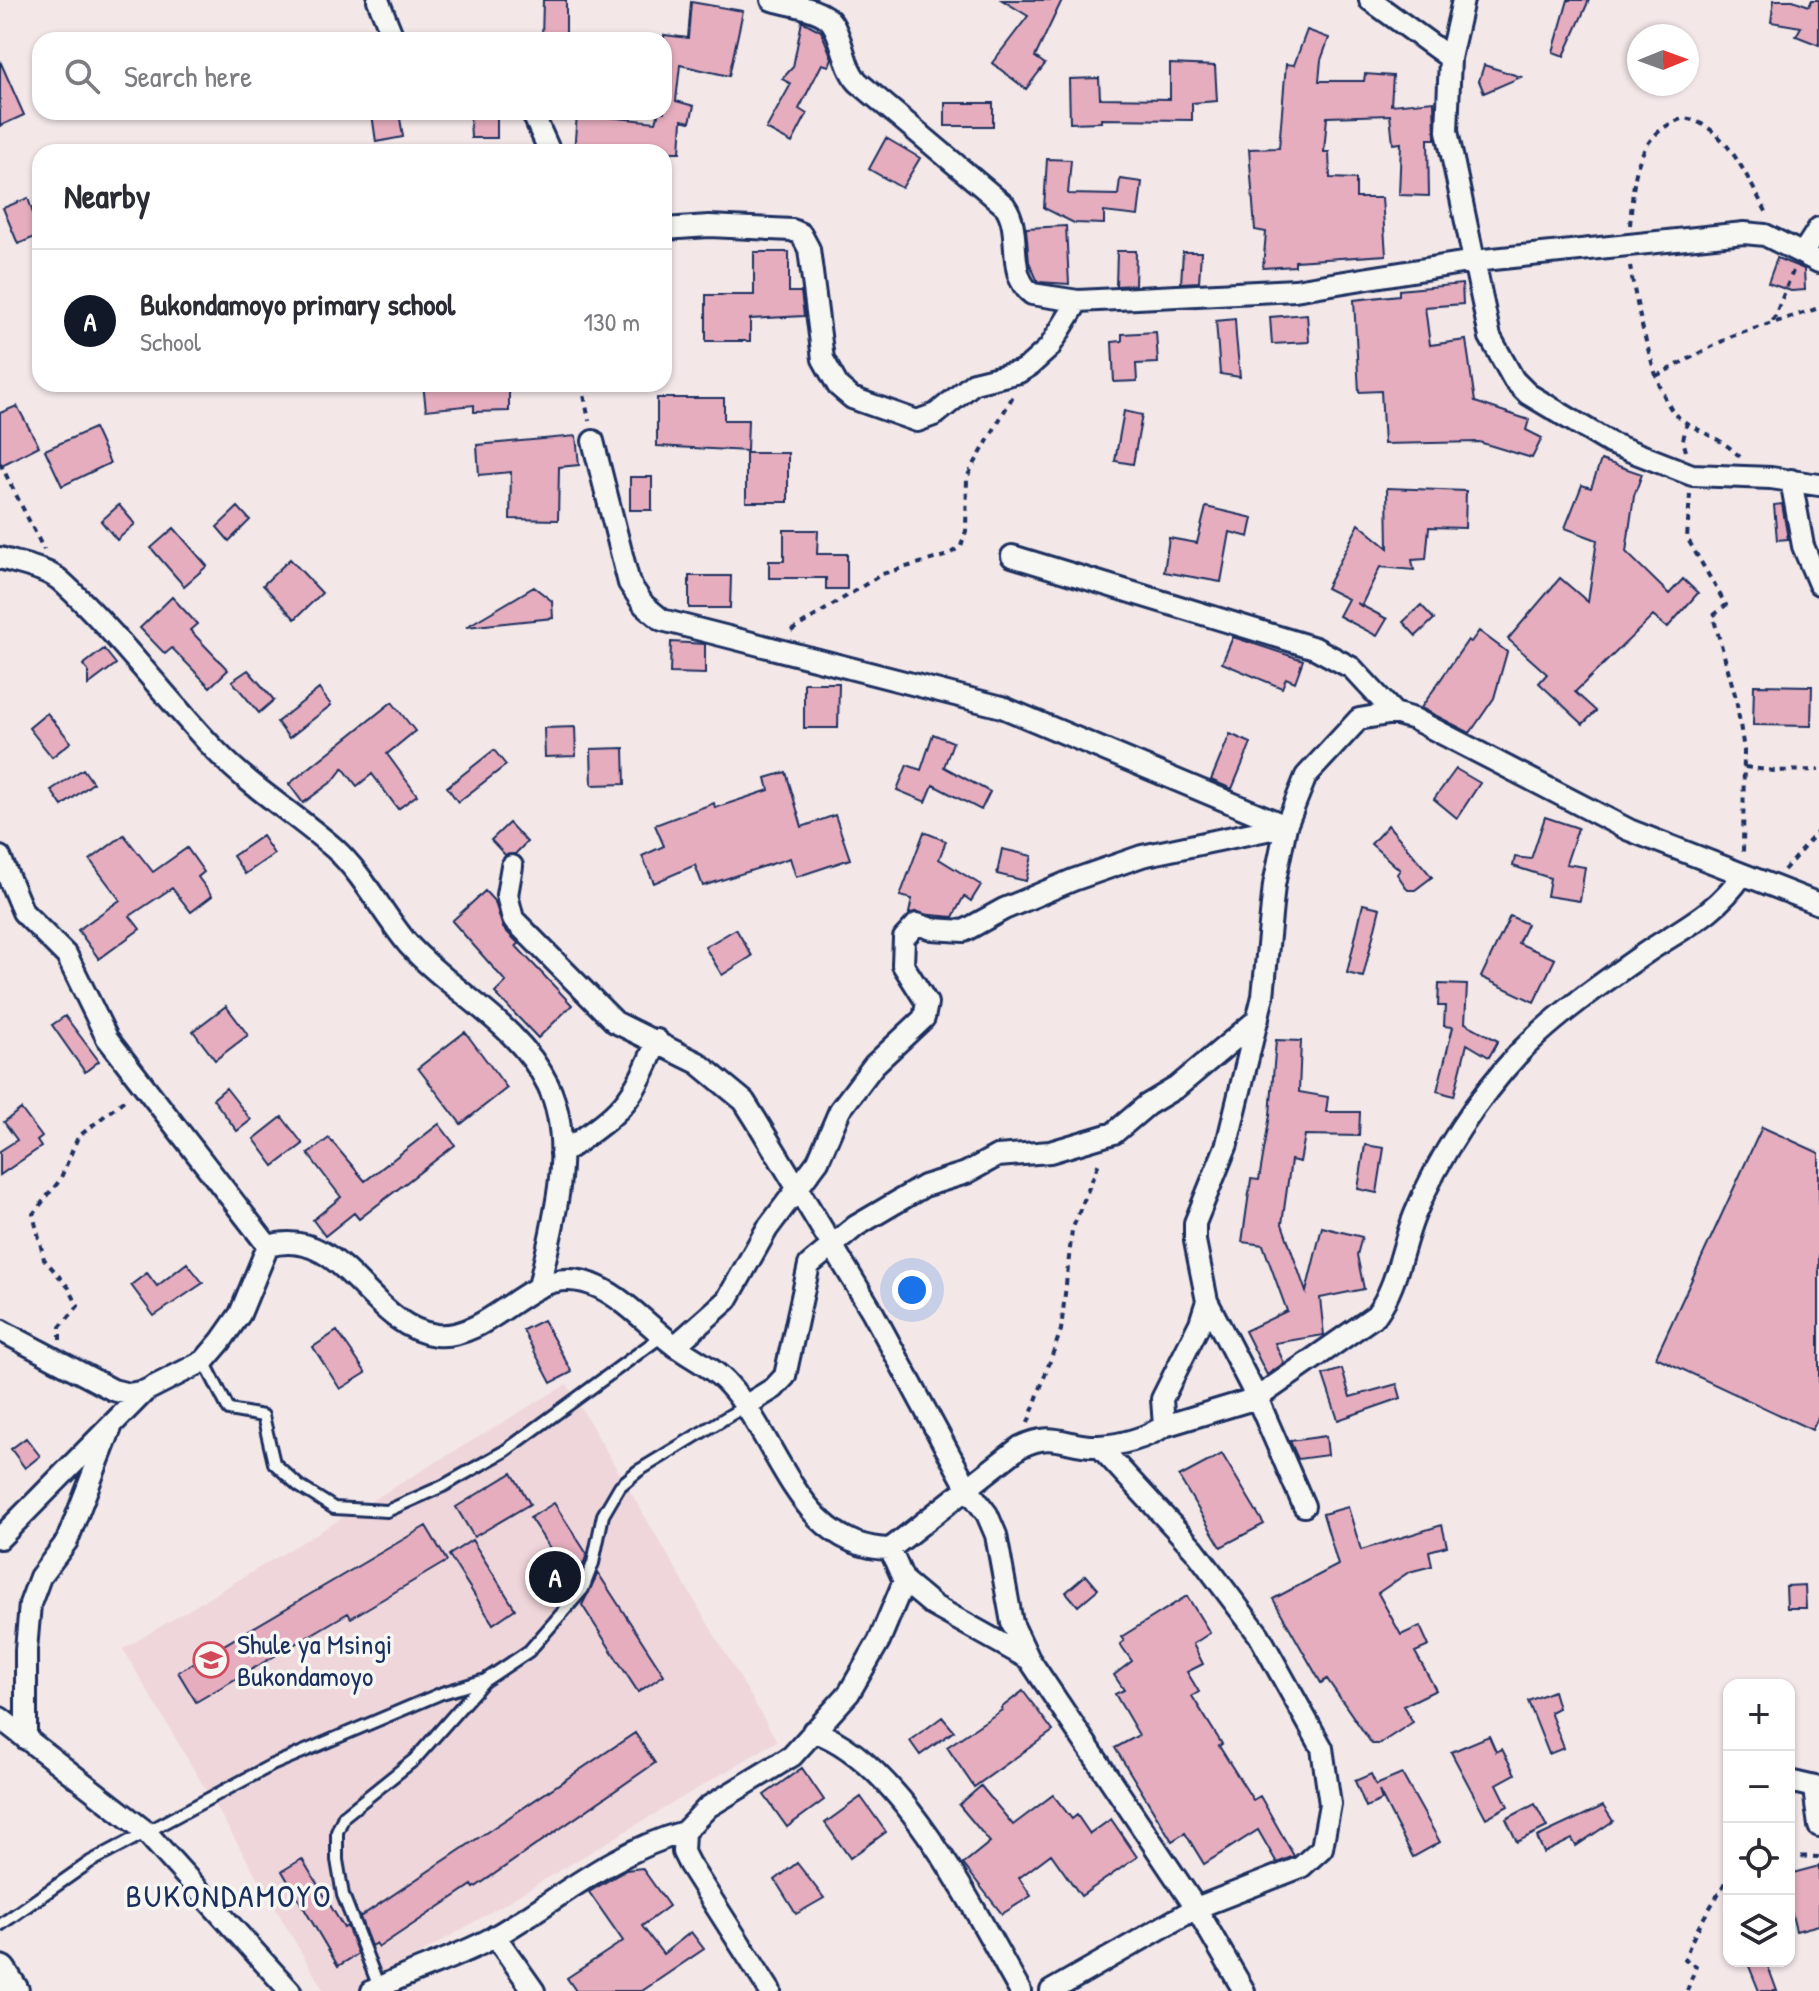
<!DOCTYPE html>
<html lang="en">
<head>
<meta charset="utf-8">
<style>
	:root { --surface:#fff; --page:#f7f7f7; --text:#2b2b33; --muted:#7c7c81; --line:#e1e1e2; --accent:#111827 }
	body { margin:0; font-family:"Patrick Hand",sans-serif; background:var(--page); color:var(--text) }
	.controls { position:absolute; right:24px; bottom:24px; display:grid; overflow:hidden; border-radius:16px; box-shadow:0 2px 6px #0004 }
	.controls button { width:72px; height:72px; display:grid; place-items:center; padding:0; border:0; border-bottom:2px solid var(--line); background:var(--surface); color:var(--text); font:40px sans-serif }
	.compass { position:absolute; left:1627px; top:24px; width:72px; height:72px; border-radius:50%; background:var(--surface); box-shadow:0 2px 6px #0004; rotate:89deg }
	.you { position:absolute; left:912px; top:1290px; width:28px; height:28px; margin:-20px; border:6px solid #fff; border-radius:50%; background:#1a73e8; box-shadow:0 0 0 12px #1a73e833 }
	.badge { display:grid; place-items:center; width:52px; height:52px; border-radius:50%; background:var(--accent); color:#fff; font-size:26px; font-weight:700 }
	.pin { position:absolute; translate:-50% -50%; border:4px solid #fff; box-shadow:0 2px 8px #0006 }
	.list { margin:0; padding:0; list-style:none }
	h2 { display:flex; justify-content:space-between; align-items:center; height:104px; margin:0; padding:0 32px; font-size:34px }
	h2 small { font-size:26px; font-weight:400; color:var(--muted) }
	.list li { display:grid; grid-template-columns:52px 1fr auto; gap:24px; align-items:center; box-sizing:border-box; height:144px; padding:0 32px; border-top:2px solid var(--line) }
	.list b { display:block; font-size:30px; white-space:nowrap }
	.list p { margin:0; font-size:26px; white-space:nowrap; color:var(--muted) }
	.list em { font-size:26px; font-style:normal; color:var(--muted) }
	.icon { flex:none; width:44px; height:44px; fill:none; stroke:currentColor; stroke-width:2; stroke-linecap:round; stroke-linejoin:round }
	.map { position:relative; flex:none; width:1819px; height:1991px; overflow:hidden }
	.search { position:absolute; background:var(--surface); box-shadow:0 2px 6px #0004; left:32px; top:32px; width:640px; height:88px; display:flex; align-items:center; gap:20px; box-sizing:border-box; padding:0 28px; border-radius:24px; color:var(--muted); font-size:30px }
	.panel { position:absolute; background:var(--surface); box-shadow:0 2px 6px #0004; left:32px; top:144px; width:640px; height:248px; border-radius:24px }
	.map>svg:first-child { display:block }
	.built { fill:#efd6db }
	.building { fill:#e6adbe; stroke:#1b2f5e; stroke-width:2 }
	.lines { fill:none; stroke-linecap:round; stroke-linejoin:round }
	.service-casing { stroke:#1b2f5e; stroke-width:16 }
	.minor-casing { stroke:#1b2f5e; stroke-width:26 }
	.primary-casing { stroke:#1b2f5e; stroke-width:38 }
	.path { stroke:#1b2f5e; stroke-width:4; stroke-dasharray:6 6; stroke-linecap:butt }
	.service { stroke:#f6f6f2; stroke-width:10 }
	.minor { stroke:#f6f6f2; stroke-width:20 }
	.primary { stroke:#f6f6f2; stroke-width:32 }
	.labels { text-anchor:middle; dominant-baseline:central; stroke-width:7; stroke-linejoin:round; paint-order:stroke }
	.poi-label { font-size:28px; fill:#1b2f5e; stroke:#f6f6f2; text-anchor:start }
	.quarter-label { font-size:32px; letter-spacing:2px; fill:#1b2f5e; stroke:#f6f6f2 }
</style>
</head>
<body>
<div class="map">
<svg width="1819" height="1991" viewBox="0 0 1819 1991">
	<rect width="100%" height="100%" fill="#f3e7e8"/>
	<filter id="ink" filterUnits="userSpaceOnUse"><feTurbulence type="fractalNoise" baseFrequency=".0125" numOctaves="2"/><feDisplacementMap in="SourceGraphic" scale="16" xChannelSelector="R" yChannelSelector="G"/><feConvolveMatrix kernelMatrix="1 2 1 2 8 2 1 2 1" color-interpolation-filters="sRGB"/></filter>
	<g filter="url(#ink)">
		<!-- built -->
		<path class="built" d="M567,1384l210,357 -419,250h-34l-201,-342z"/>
		<!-- building -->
		<path class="building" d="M543,0h23v40h-24z
			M1002,0h60l-27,57 10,7 -19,25 -34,-26 36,-47z
			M1568,0h21l-25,56 -11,-4z
			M1774,0h19l16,6 3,-6h7v45l-23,-9 5,-9 -30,-5z
			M691,2l52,9 -14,65 -49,-11 -4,36 18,5 -4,16 -8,-2 -2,32h-106l3,-38 79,8 3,-10h5v-77l24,3z
			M802,21l19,10 11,27 -3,8 -7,-2 -23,45 8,5 -15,29 -26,-14 25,-45 -9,-5 11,-12z
			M1307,30l22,8 -8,22 -2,21h45l1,-7 28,2 -2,29 43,-4 1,38h-7l1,57 -30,-1 2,-52 -8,1 -3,-29 -63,2 -3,35h5l1,26 26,1v19h26l4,57 -91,6v5l-32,2 3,-36 -11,-2 -6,-81 30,-1 7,-84 8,1z
			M0,61l24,54 -24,11z
			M1170,64l45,2 2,35 -25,2v17l-91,-1v3l-31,1 -1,-44 30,-1 1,20 70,1z
			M1484,65l37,12 -37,16 -5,-12z
			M945,103h48v23h-48z
			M399,112l4,25 -27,5 -4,-28z
			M497,116v22h-26l-1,-21z
			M886,138l34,20 -18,30 -33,-19z
			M1047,159l24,1 -3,34 50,1 2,-16 22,3 -4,34 -34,-4v12l-30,-1 -30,-15z
			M28,198l12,37 -22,9 -15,-36z
			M1066,226l3,58 -31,-2 -9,-20 -3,-34z
			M1117,251h19l-1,34 -19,1z
			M754,252h35v40h12l3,24 -54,3v22h-44v-46h48z
			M1183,252h18l-2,30 -18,1z
			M1777,258l27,11 1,21 -14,1 -23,-8z
			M1462,284l1,20 -38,3 5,38 36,-5 9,62 54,18 -3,10 16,8 -10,20 -53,-16 -95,2 -3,-53 -22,1 -5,-92 45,-5v-5z
			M1307,314l2,28 -37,2 -2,-27z
			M1235,319l1,17 4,41 -20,-3 -4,-53z
			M1156,332l2,31 -22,1 1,17 -23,1 -2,-40 10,-1v-7z
			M423,384h86v27l-35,1v-7l-48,5z
			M657,398h67v22h24l-1,31 -90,-5z
			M17,406l22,40 -39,20v-53z
			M1124,411l18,4 -9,49 -18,-3z
			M94,428l16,35 -48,23 -17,-36z
			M576,436l3,29 -20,2 -1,53 -48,-1 1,-47 -32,3 -2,-30z
			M746,453h42v49h-42z
			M1601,460l41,14 -8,22 -8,56 43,42 14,-15 15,14 -31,35 -14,-12 -78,76 21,19 -13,13 -44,-41 8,-9 -39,-35 52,-61 28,24 9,-62 -32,-12 17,-43 9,3z
			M630,477h22v33h-22z
			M1387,488l79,3 -1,37 -36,-1 -3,32 -14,1 2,10 -34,-3 -19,39 -4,-3 30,16 -10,17 -38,-20 9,-17 -22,-11 33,-64 29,24z
			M1782,504l6,35 -11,1 -3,-35z
			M119,505l16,19 -18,16 -16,-19z
			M238,507l12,13 -21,21 -12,-14z
			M1206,507l47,11 -4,19 -19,-5 -9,50 -57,-10 5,-34 28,5z
			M174,528l33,38 -23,20 -33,-38z
			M784,530h34l-1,24h30v35h-21v-11h-57v-17h15z
			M290,559l32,34 -27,26 -32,-34z
			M689,576h42l-1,32h-41z
			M534,587l18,14 1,17 -87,9z
			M172,597l25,27 -7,6 38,40 -18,17 -38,-39 -7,6 -25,-26z
			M1421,605l13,14 -18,17 -13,-14z
			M1479,631l28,21 -13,46 -24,35 -49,-25 47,-68 3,2z
			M1233,637l70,23 -8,22 -9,-4 -4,10 -60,-25z
			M671,642l34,2v30l-35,-1z
			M104,649l12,15 -28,21v-14l-5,-6z
			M248,670l26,30 -15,13 -27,-32z
			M804,683h35l-1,45h-34z
			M1754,685l58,1 -1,40 -58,-1z
			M319,689l12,16 -42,33 -12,-16z
			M392,702l23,29 -28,23 30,41 -19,14 -26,-35 -15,12 -14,-18 -10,13 -30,22 -14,-19z
			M47,713l24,29 -19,15 -23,-29z
			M575,727l1,29 -31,1 -1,-29z
			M933,734l20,8 -9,25 46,25 -9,18 -48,-25 -7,17 -29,-12 10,-25 14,5z
			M1230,734l21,9 -19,46 -21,-9z
			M624,748l1,36 -33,1 -1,-36z
			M494,750l12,15 -48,37 -11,-15z
			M83,769l10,14 -31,23 -11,-16z
			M1456,769l24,14 -23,35 -23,-19z
			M786,772l16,55 33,-12 15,44 -54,18 -6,-19 -87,28 -8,-21 -41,18 -12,-27 22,-10 -9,-21 59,-22 1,5 54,-18 -3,-12z
			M1545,817l33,11 -12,36 19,3 -5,34 -33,-5 3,-18 -37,-12 2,-9 16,2z
			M509,823l18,19 -12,12 -10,1 -14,-15z
			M1388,825l44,52 -17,13h-7l-11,-16 3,-4 -29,-26z
			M924,832l22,9 -7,18 42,26 -10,16 -7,-5 -11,21 -44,-4 3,-14 -12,-3z
			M124,835l29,37 34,-24 17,24 -6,5 14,19 -21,16 -19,-24 -42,28 10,13 -41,30 -21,-29 42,-30 -30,-40z
			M262,836l12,18 -29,20 -12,-18z
			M1002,849l30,7 -6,25 -29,-7z
			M485,891l10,11 8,26 16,16 -3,2 56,59 -34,33 -43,-45 11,-11 -54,-61z
			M1363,904l17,4 -17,69 -16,-4z
			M1510,916l17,8 -9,19 37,16 -21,43 -53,-25z
			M736,929l16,27 -30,19 -17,-28z
			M1439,984l28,1 -2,38 33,18 -9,16 -22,-13 -13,52 -17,-5 16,-64 -9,-1 1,-20h-7z
			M226,1006l22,29 -33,25 -22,-29z
			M65,1016l34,45 -14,11 -33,-47z
			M465,1032l42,56 -46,36 -43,-56z
			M1276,1040l25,1 -2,51 29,5 -2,15h34l-1,24 -54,-1 -5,27 -9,-2 -9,64 24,68 16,-65 40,10 -5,18 7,34 -44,9 4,37 -49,8 9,20 -17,12 -22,-44 42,-20 -24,-66 -21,-3 9,-63 8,1 11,-65z
			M226,1088l25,32 -14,11 -24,-32z
			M21,1109l21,28 -5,4 4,6 -41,28v-24l17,-11 -13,-18z
			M282,1117l21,27 -29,22 -20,-27z
			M439,1124l16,21 -96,74 -5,-6 -29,23 -12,-16 28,-23 -33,-43 21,-16 36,43z
			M1762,1127l57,26v263l-7,14 -156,-73z
			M1365,1145l19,3 -7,45 -19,-4z
			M187,1263l16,20 -49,33 -23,-31 16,-12 10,13z
			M543,1320l29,52 -21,11 -28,-53z
			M337,1331l29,42 -26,16 -27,-42z
			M1342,1369l8,28 47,-13 4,14 -63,22 -15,-45z
			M1326,1436l2,19 -30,4 -8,-18z
			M26,1438l14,18 -15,12 -14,-19z
			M1222,1454l42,70 -43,23 -42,-70z
			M512,1473l18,31 -56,33 -18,-30z
			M554,1503l33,51 -12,32 -45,-68z
			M1348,1507l13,43 81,-25 5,21 -18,5 3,15 -23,6 -31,21 23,42 19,-9 9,20 -14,6 21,38 -33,16 10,16 -34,22h-7l-45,-65 -6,4 -48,-84 65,-34 -15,-51z
			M426,1526l21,35 -96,57 -3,-5 -152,89 -18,-30z
			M472,1540l43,69 -22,15 -44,-69z
			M598,1573l66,102 -26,17 -56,-87z
			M1086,1575l12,14 -20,17 -12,-14z
			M1805,1585l1,23h-19l-1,-22z
			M1187,1596l23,37 -17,11 10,20 -16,8 12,20 -7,4 30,48 -3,2 34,54 7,-4 34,60 -17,7 -19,-33 -54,34 -19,-31 -13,8 -57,-93 24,-13 -24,-41 9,-4 -10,-15 18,-14 -12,-17 4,-3 -3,-4z
			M1023,1691l30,40 -79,56 -27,-40 55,-37 -1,-2z
			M1553,1691l5,17 -8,4 14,36 -15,6 -21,-53z
			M942,1717l12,14 -34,24 -10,-14z
			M635,1733l20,30 -181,125 -2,-3 -93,62 -3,-4 -5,3 -11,-29z
			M1489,1736l7,16 6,-3 13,25 -18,10 11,22 -22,12 -35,-66z
			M802,1768l22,32 -37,27 -23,-32z
			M1371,1774l5,11 26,-11 38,68 -27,15 -34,-66 3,9 -16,7 -11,-26z
			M981,1786l32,39 40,-30 19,24 5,-4 13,19 21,-15 26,38 -56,39 -30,-42 -32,24 12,18 -29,18 -39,-50 27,-22 -31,-37z
			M861,1797l25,35 -36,26 -25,-35z
			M1535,1804l12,23 -30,15 -11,-23z
			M1603,1806l10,15 -37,25 -4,-7 -28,14 -7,-16z
			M302,1859l42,69 3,-2 11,28 -20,12 -56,-95z
			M797,1863l27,35 -28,16 -21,-34z
			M1819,1866v59l-23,6 -7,-28v-29z
			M642,1868l27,38 -27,20 21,28 28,-22 13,17 -62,42h-66l-9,-13 56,-37 -34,-49 37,-22z
			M1747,1961h19l11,30h-18z"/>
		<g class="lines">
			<defs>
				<path id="service" d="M204,1361l25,49 34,6 11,47 25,23 35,22 53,3 56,-25 62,-35 157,-115
					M0,1925l90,-63 182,-97 170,-72 40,-12
					M379,1987l-36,-92 -6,-35v-28l7,-16 71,-57 69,-78 45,-30 54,-62 10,-26 10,-48 17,-29 18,-15 107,-65"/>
				<path id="minor" d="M378,0l16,40
					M772,0c17,5 50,8 60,23 12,18 11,43 26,59l147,124c18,25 0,68 27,88l46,7 217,-11 179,-29 270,-28 21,2 54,27
					M1370,0l80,58
					M1463,0l-13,58 -3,73 43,206 24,43 14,14 82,49 82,32 79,3 48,7
					M532,112l18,40
					M664,229l45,-3 83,4 9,4 8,15 14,110 15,27 14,12 65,23 19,-7 38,-31 45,-11 10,-6 20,-18 29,-47
					M1803,253l16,-25
					M593,441l36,142 15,22 18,15 340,87 284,119
					M1791,480l12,66 16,38
					M1012,556l303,92 37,20 42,45
					M0,558c19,6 47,10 62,24 56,51 102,115 155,170 36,37 78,62 117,96 30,27 48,65 74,96 44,49 110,79 140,141 29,61 4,140 -9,202
					M0,857l23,55 44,44 40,82 161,208
					M512,866l-5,29 6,24 102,103 83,41 46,38 12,19 116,191 96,178 19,25 9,21 16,88 17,36 167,249 48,83
					M561,1154c56,-40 71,-47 96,-114
					M1207,1301l50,97 47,108
					M0,1330l113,60 16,4 16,-3 59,-30 17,-20 19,-27 28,-68c76,-22 100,80 168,89 38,4 71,-32 103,-48 55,-27 96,29 135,58 17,13 40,23 54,39 52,56 70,164 162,165l130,-102c36,-18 46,1 79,-1 21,-1 48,-8 65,-20l-2,-27 38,-76 7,-22 -12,-60v-18l32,-79 36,-148 11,-111 12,-59 20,-50 53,-57 35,-6 20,6 215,111 190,74
					M675,1346l52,-46 40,-71 51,-68 22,-51 34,-45 50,-47 3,-15 -24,-38 1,-27 13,-14 15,5 32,2 40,-22 69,-29 69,-24 144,-30
					M745,1406l29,-18 11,-12 24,-111 47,-39 68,-40 42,-13 31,-17 53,-4 64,-19 33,-28 30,-18 81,-68
					M1164,1426l93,-28 119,-83c22,-30 25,-67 39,-101 24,-58 62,-116 105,-162 33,-35 85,-71 124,-98 38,-26 72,-40 98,-79
					M0,1538l145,-147
					M890,1549l14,32 30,25 95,53
					M0,1718l145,113 145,160
					M813,1731c89,30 162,181 207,260
					M26,1739v-89l4,-46 10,-27 27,-36 45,-116
					M1789,1781l30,7
					M1814,1789l5,37
					M495,1936l39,55
					M372,1991c39,-21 84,-32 124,-55 63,-37 116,-84 188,-104
					M770,1991l-81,-127 -6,-12 1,-20 24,-25 84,-51 57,-63 30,-52 25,-60
					M1051,1991l145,-83 105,-41 21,-19 8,-44 -8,-56 -63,-113 -65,-86 -95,-103"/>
				<path id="primary" d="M0,1972l12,19"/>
			</defs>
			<!-- service casing -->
			<use href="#service" class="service-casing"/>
			<!-- minor casing -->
			<use href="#minor" class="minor-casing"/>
			<!-- primary casing -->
			<use href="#primary" class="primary-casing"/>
			<!-- path -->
			<path class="path" d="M1630,225c4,-45 3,-90 54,-107 43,7 63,61 83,95
				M1630,266c4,28 26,135 48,151 21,16 43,20 62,40
				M1773,321l20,-50
				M1656,376l76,-40 87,-28
				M582,384l7,37
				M1686,451l-3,-11 4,-18
				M0,463l44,87
				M1690,494l-3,44 39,67 -13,11 23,82 8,52 -1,104
				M791,631l91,-57 66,-19 13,-9 5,-15 1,-54 46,-81
				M1745,767l29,4 45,-1
				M1784,870l35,-40
				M60,1340v-13l18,-21 -9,-18 -25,-29 -11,-45 27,-34 18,-43 49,-39
				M1028,1423l33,-93 11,-100 28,-70
				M1789,1856l30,1
				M1687,1991l9,-25 -11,-7c9,-31 29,-55 44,-84"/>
			<!-- service -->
			<use href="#service" class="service"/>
			<!-- minor -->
			<use href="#minor" class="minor"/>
			<!-- primary -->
			<use href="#primary" class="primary"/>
		</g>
	</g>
	<!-- icons -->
	<defs>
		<symbol id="school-ring" viewBox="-11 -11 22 22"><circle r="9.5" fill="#f6f6f2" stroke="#d1495b" stroke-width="1.5"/><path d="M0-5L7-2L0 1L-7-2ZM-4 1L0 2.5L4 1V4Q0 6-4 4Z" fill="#d1495b"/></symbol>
	</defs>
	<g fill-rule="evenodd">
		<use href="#school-ring" x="191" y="1640" width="40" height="40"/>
	</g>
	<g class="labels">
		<!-- poi labels -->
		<g class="poi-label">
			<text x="237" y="1644">Shule ya Msingi<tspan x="237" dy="32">Bukondamoyo</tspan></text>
		</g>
		<!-- quarter labels -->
		<g class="quarter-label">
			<text x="229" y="1895">BUKONDAMOYO</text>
		</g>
	</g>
</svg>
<div class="controls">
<button>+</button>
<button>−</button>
<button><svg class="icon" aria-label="locate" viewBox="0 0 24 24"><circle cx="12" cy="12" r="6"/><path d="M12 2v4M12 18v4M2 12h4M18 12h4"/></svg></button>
<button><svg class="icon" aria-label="layers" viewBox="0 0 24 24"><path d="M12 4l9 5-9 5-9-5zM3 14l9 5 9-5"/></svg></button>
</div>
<svg class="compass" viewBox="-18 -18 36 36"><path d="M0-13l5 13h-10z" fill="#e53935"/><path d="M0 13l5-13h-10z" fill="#7c7c81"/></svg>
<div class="you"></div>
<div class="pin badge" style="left:555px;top:1577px">A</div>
<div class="search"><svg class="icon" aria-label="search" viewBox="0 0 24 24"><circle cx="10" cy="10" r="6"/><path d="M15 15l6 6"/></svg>Search here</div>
<section class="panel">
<h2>Nearby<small></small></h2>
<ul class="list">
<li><span class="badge">A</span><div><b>Bukondamoyo primary school</b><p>School</p></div><em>130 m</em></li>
</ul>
</section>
</div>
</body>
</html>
